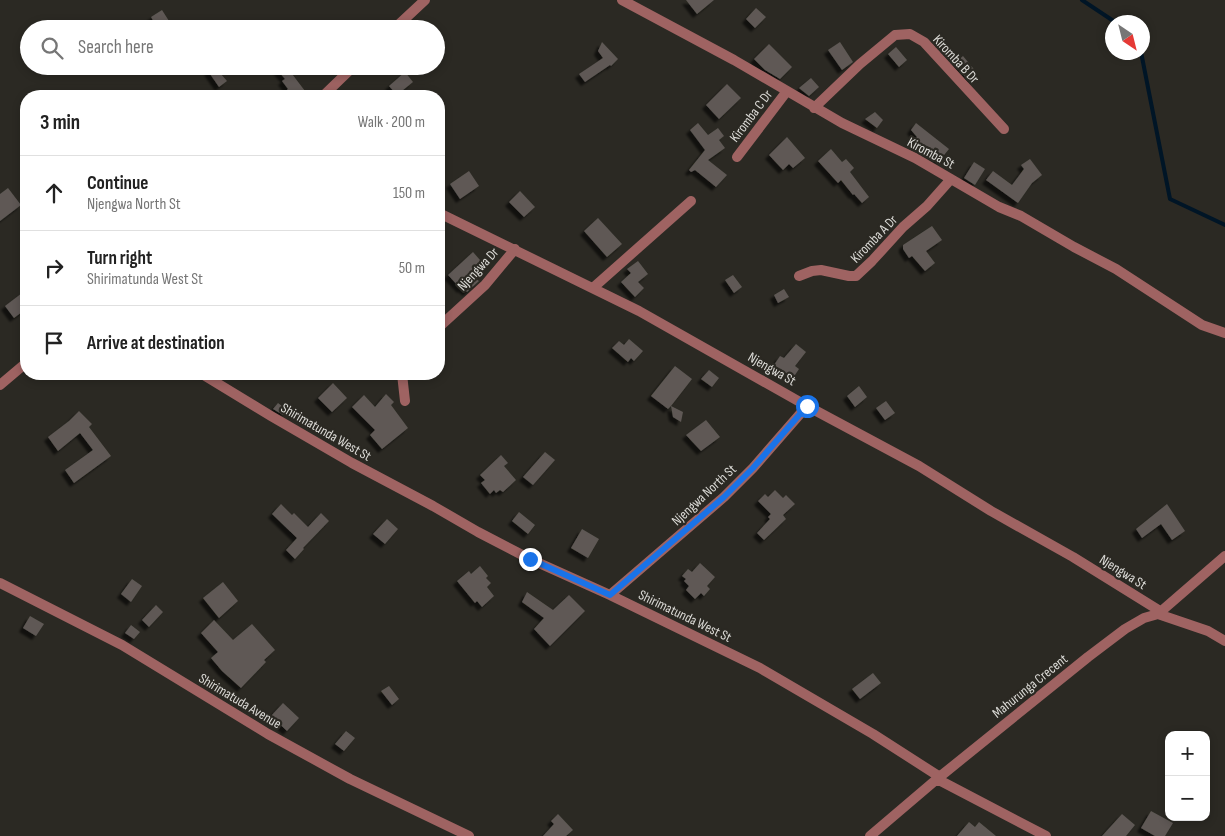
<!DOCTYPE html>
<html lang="en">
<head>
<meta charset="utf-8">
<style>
	:root { --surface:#fff; --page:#f2f2f2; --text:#222; --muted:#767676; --line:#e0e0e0 }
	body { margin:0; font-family:"Sofia Sans Condensed",sans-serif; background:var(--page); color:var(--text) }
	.controls { position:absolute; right:15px; bottom:15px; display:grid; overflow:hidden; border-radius:10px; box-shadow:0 2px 8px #0003 }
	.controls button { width:45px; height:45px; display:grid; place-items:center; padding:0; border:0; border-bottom:1px solid var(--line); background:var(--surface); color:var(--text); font:25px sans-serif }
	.compass { position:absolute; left:1105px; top:15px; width:45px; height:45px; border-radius:50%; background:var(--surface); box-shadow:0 2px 8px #0003; rotate:145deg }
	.stop { position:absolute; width:15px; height:15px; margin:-11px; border:4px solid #1a73e8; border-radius:50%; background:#fff }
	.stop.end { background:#1a73e8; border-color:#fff; box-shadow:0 1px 5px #0008 }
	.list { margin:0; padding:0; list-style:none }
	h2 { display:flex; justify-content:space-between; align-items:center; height:65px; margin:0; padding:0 20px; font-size:21px }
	h2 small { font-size:16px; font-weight:400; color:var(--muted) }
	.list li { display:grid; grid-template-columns:32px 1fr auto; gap:15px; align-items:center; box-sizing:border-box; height:75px; padding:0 20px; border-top:1px solid var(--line) }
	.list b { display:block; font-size:19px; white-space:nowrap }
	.list p { margin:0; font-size:16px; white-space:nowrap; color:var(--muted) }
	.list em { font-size:16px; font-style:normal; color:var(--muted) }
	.icon { flex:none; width:28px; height:28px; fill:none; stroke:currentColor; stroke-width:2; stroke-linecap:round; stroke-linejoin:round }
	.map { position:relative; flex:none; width:1225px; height:836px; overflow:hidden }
	.search { position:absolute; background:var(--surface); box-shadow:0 2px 8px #0003; left:20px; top:20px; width:425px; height:55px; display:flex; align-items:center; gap:12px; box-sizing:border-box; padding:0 18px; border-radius:28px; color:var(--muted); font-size:19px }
	.panel { position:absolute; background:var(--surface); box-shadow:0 2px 8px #0003; left:20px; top:90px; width:425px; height:290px; border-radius:20px }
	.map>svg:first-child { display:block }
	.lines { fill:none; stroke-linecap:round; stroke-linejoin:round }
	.stream { stroke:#001526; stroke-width:4 }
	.building { fill:#5e5954; filter:url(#shadow) }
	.street { stroke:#9f6362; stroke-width:10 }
	.route { stroke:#1a73e8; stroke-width:6 }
	.labels { text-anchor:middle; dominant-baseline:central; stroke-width:4.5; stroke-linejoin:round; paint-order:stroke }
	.street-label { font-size:14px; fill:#dcdbd7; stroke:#2b2923 }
</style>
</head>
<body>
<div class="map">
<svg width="1225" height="836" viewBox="0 0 1225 836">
	<defs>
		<filter id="shadow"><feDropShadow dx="-4" dy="4" stdDeviation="1" flood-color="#0009"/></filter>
	</defs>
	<rect width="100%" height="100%" fill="#2b2923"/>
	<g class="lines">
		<!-- stream -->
		<path class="stream" d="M1082,0l33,22
			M1141,52l29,147 55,26"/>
	</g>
	<!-- building -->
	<path class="building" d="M686,0h28l-17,14z
		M756,8l10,9 -11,11 -9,-9z
		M162,10l7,11 -11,8 -7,-12z
		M602,42l16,17 -7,7 -1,-1 -25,17 -6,-8 24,-16 -5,-7z
		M840,42l13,20 -11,8 -14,-20z
		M769,44l23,23 -12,12 -15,-9 -11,-11z
		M896,47l11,13 -8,7 -11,-13z
		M963,56l14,17 -8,8 -15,-17z
		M214,66l13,15 -8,6 -11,-16z
		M274,66h12l19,25 -7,5h-19l9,-7 -6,-8 3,-2z
		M405,72l8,10 -16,13 -8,-9z
		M811,78l8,9 -10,9 -10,-8z
		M727,84l14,14 -22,21 -13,-14z
		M875,112l8,8 -6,8 -12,-9z
		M698,123l10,12 10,-7 6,8 -5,4 6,8 -17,12 19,15 -11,12 -21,-17 -4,2 -2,-2 16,-20 -15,-20z
		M916,123l33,26 -9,11 -25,-21 2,-2 -6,-7z
		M787,137l18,21 -12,10 -4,-4 -6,6 -14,-15z
		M831,149l11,13 4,-3 8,9 -4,4 19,25 -7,6 -8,-9 -1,1 -12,-15 -3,3 -20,-22z
		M1030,159l12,16 -10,8 -14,20 -32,-23 7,-9 19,14 12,-16 -3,-4z
		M974,162l11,7 -10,16 -11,-7z
		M469,171l10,15 -19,13 -10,-15z
		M8,188l13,17 -21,16v-27z
		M520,191l15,16 -11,10 -15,-15z
		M598,218l24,26 -15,13 -23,-26z
		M932,226l10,14 -16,11 9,12 -10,8 -13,-15 -3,2 -6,-9v-4z
		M473,252l14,16 -11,11 3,2 -12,11 -5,-4 -1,1 -13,-14z
		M638,261l10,13 -10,8 6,6 -9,9 -14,-15 10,-9 -4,-4z
		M733,275l9,12 -8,6 -9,-13z
		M784,289l5,8 -11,6 -4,-8z
		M26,290v19l-12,9 -9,-12z
		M629,339l14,12 -9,10 -3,-3 -3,4 -16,-14 7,-7 5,4z
		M796,344l10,8 -11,14 4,3 -6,9 -19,-13 6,-9 4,2z
		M675,366l17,13 -21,27 12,6 -2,10 -8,-5 -2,-11 -3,3 -17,-13z
		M709,370l10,8 -7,9 -11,-8z
		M333,383l14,15 -15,14 -14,-14z
		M859,386l8,11 -12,10 -8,-11z
		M386,394l8,8 -3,3 17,23 -26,21 -12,-14 5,-5 -23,-23 12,-12 11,12z
		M886,401l9,12 -10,7 -9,-12z
		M278,403l9,7 -4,5 -10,-6z
		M79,411l13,13 -3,3 22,29 -37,27 -9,-13 28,-20 -13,-17 -22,18 -10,-14 21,-16z
		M706,420l14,17 -19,14 -15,-16z
		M545,452l10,8 -22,25 -10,-8z
		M501,455l7,8 -4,3 12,14 -13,12 -3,-2 -4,3 -2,-3 -4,4 -9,-11 4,-3 -5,-5z
		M775,490l8,8 3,-3 9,9 -12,11 3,4 -22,21 -7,-7 13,-14 -2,-2 3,-3 -13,-13 7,-7 3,3z
		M281,504l11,11 2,-2 14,14 13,-14 8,8 -26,27 1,1 -9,10 -9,-9 11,-12 -25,-24z
		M1167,504l18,27 -13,9 -11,-16 -19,14 -6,-9z
		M519,512l16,13 -7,9 -16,-13z
		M387,519l11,10 -13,15 -12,-10z
		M582,529l17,10 -11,19 -17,-10z
		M700,563l15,14 -8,9 3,3 -6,7 -3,-3 -6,6 -9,-9 3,-4 -5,-5 2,-2 -4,-3 6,-7 4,3z
		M480,566l8,10 -2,2 5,5 -4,4 7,9 -12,11 -5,-6 -2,2 -18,-22 12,-10 2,3z
		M132,579l10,7 -11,16 -10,-8z
		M223,582l15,19 -19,17 -16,-20z
		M527,592l26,18 16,-15 16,16 -35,35 -16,-17 10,-11 -22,-16z
		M156,605l7,7 -14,15 -7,-7z
		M30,616l14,8 -8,12 -13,-8z
		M214,620l19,20 19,-16 23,26 -11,10 2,2 -25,26 -19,-17 -11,-13 7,-6 -17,-19z
		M131,625l9,7 -6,7 -9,-6z
		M873,673l8,10 -21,16 -8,-10z
		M389,686l10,13 -7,6 -11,-14z
		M283,703l16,15 -12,13 -16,-15z
		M346,731l9,7 -11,13 -9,-7z
		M1151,811l22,12 -8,13h-10l-14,-8z
		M558,814l15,16 -7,6h-23l11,-12 -3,-3z
		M1122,814l13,11 -9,11h-24z
		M969,822l6,5 4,-5 17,14h-39z"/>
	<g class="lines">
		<!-- street -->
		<path class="street" d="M622,0l112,60 108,63 73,35 84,49 22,9 53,31 42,22 86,56 23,8
			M394,29l31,-29
			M323,96l31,-30
			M814,108l46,-44 35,-29 15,-1 14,8 80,87
			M737,157l50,-66
			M439,213l200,98 168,95 112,60 72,45 82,46 87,54
			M799,276l13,-5 9,-1 28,6h7l16,-15 31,-34 24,-21 24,-27
			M594,287l97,-86
			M439,327l46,-42 30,-36
			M202,374l69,42 81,47 81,43 45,26 52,27 80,36 150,73 113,66 67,43
			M402,374l3,27
			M0,385l26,-22
			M0,583l122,62 146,89 82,45 119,57
			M610,595l114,-98 29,-29 54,-62
			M1158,614l67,-58
			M937,779l109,57
			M870,836l67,-57 151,-122 37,-28 19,-11 14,-4 50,17 17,10"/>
	</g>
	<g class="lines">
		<!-- route -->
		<path class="route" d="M530,559l80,36 114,-98 29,-29 54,-62"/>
	</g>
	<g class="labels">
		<!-- street labels -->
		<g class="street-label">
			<text transform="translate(956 59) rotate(47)">Kiromba B Dr</text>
			<text transform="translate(751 116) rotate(-53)">Kiromba C Dr</text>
			<text transform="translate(931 153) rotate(28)">Kiromba St</text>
			<text transform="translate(874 239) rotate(-46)">Kiromba A Dr</text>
			<text transform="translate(478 269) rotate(-47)">Njengwa Dr</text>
			<text transform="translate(772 369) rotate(30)">Njengwa St</text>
			<text transform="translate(326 432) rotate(30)">Shirimatunda West St</text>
			<text transform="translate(704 495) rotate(-43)">Njengwa North St</text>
			<text transform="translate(1123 572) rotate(32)">Njengwa St</text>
			<text transform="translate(685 616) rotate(26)">Shirimatunda West St</text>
			<text transform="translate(1030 686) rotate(-39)">Mahurunga Crecent</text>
			<text transform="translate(240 701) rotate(31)">Shirimatuda Avenue</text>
		</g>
	</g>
</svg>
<div class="controls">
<button>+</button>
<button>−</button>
</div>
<svg class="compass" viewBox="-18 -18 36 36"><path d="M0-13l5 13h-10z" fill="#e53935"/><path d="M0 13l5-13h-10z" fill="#767676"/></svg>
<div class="stop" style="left:807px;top:406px"></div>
<div class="stop end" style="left:530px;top:559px"></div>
<div class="search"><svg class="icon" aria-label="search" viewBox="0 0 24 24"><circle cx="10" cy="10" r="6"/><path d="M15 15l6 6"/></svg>Search here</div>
<section class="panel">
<h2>3 min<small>Walk · 200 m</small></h2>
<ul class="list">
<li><svg class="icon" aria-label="ahead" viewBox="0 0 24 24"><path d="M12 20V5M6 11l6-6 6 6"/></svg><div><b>Continue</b><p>Njengwa North St</p></div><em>150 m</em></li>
<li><svg class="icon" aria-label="right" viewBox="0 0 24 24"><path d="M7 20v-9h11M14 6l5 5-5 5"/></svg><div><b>Turn right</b><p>Shirimatunda West St</p></div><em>50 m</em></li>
<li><svg class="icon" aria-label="arrive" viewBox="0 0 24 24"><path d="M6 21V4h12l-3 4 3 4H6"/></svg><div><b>Arrive at destination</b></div></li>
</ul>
</section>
</div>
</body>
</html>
